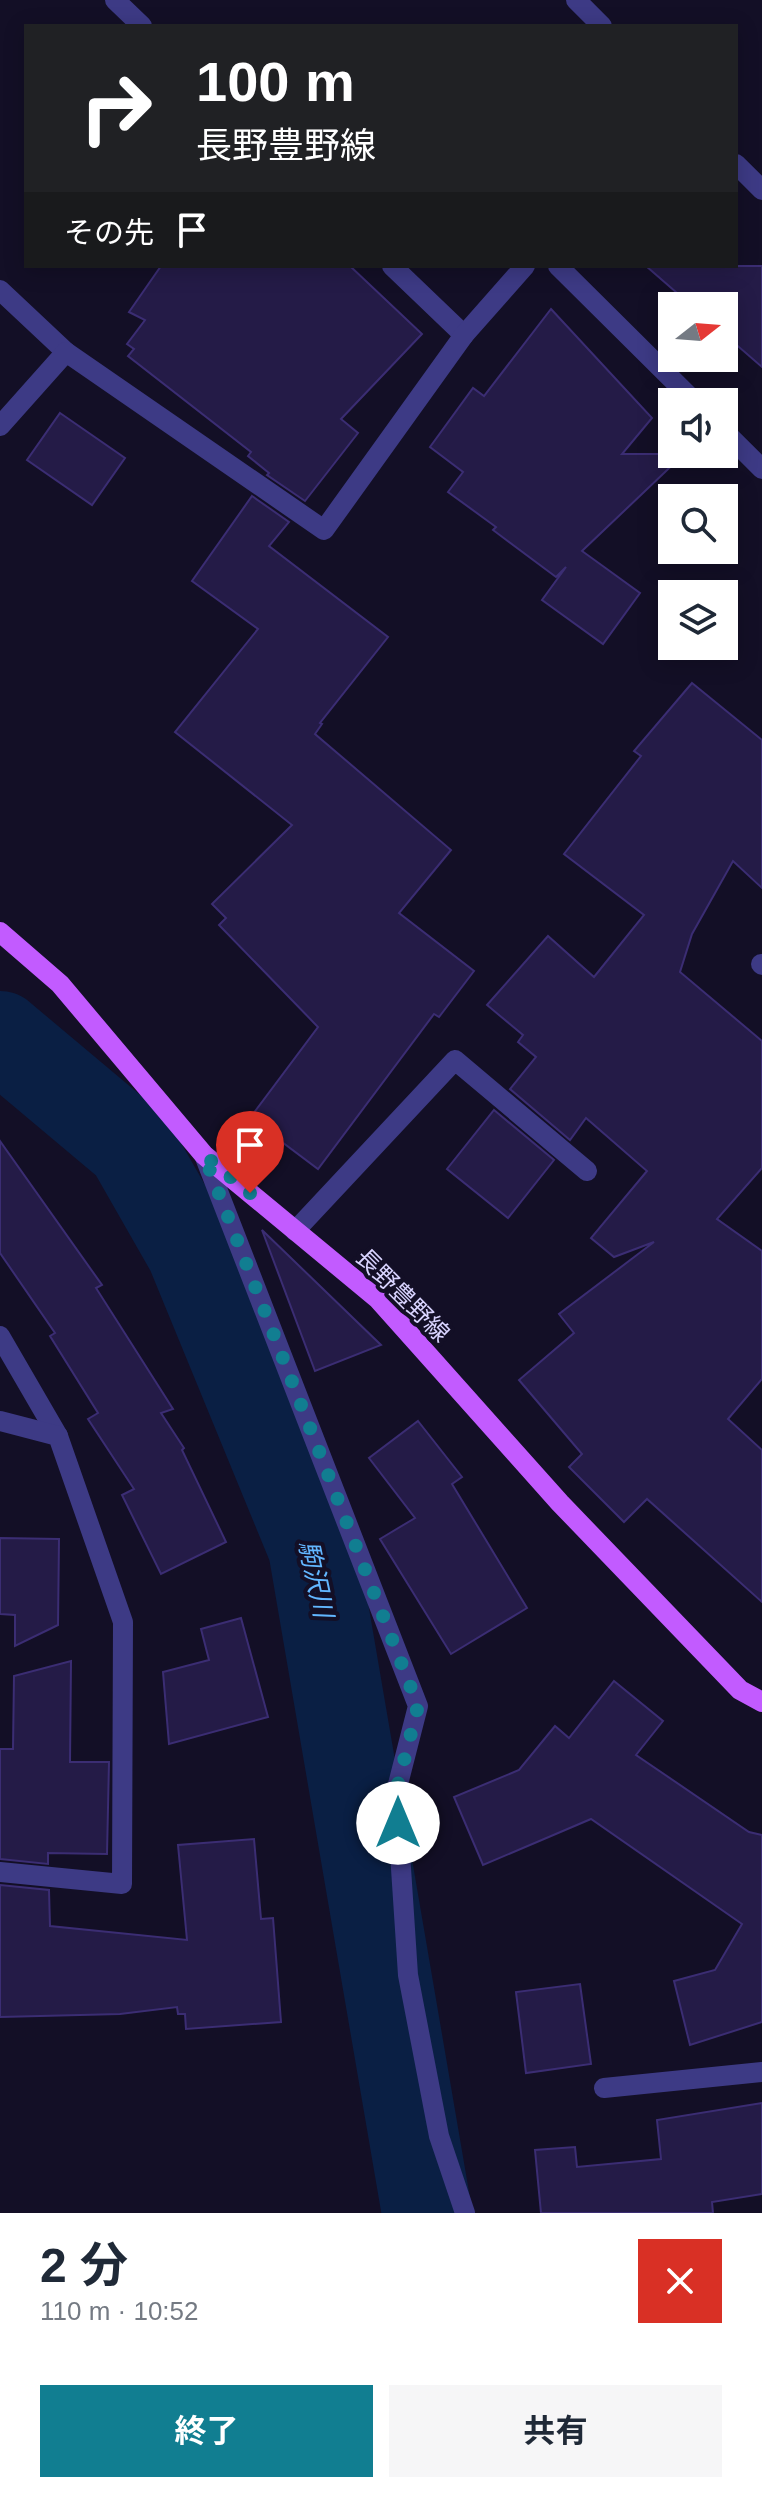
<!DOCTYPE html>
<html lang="ja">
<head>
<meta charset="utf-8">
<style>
  body { margin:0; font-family:Helvetica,"Noto Sans JP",sans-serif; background:#f6f6f7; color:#1f2937; height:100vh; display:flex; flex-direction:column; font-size:30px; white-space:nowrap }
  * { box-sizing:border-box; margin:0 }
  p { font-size:26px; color:#747a83 }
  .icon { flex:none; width:44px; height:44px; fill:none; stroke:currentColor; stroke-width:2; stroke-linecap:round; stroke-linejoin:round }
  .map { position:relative; height:2213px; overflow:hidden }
  .details { display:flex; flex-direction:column; background:#fff; flex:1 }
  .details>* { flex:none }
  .guide { position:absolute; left:24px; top:24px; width:714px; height:244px; border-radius:0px; box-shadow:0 4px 20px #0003; background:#202124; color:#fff; overflow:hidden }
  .needle { width:52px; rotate:73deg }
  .controls { position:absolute; left:658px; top:292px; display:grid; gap:16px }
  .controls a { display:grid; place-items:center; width:80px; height:80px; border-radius:0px; background:#fff; box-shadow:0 4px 20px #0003; font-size:40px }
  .pin { position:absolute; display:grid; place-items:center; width:68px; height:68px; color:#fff; margin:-82px -34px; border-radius:50% 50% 50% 0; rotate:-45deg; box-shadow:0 0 8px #0007 }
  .pin .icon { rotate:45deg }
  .me { position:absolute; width:88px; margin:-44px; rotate:0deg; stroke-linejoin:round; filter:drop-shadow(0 0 6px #0008) }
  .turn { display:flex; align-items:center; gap:28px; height:168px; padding:0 40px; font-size:36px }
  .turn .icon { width:104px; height:104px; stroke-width:2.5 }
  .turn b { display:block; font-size:56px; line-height:68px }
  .then { display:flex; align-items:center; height:76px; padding:0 40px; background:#0003; gap:16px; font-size:30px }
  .round { display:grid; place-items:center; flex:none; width:84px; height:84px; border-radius:0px; background:#f6f6f7 }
  .summary { display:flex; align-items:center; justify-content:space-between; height:136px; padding:0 40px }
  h1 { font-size:48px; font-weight:700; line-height:60px }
  .action { display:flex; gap:16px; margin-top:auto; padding:16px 40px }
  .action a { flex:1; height:92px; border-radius:0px; background:#117e91; color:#fff; font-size:32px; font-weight:700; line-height:92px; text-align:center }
  .action a+a { background:#f6f6f7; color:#1f2937 }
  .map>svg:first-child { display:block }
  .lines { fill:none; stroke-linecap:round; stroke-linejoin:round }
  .river { stroke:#0a1f44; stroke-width:90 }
  .building { fill:#241b47; stroke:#3b2d73; stroke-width:2 }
  .minor { stroke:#3d3a85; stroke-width:20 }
  .major { stroke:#c25bff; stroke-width:20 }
  .route { stroke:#117e91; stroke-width:14; stroke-dasharray:0 25.2 }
  .labels { text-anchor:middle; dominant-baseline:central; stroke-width:8; stroke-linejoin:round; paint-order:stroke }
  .street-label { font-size:24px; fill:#d9d4ff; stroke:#130f26 }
  .water-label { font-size:26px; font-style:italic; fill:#62b6ff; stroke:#130f26 }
</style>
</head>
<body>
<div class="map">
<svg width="762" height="2213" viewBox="0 0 762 2213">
  <rect width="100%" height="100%" fill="#130f26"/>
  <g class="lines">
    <!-- river -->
    <path class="river" d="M 0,1036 L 131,1146 L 191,1251 L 313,1548 L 427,2213"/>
  </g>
  <!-- building -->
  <g class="building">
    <path d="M 161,266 L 350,266 L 422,334 L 341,419 L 358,433 L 305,501 L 267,475 L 269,473 L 248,456 L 251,452 L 128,356 L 134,349 L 127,344 L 145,320 L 129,312 Z"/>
    <path d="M 646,266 L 762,266 L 762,367 L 724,334 L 724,306 L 692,306 Z"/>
    <path d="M 551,309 L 652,418 L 622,454 L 684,454 L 582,551 L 640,593 L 603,644 L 542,600 L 566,567 L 556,577 L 493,530 L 496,527 L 448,492 L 463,472 L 430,447 L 473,388 L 484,396 Z"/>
    <path d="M 60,413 L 125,458 L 92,505 L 27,460 Z"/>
    <path d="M 252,496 L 289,522 L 269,546 L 388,637 L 320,723 L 322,724 L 315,734 L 451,850 L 399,913 L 474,971 L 439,1017 L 434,1014 L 318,1169 L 250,1118 L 318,1027 L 219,925 L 226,918 L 212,904 L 292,825 L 175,732 L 258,629 L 192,581 Z"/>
    <path d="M 692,683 L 762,740 L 762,888 L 733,861 L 692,934 L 680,972 L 762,1041 L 762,1168 L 717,1219 L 762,1251 L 762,1379 L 728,1419 L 762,1450 L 762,1602 L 647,1499 L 624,1522 L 569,1467 L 582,1454 L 519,1380 L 574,1333 L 559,1314 L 654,1242 L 614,1257 L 591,1238 L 647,1171 L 586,1118 L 570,1140 L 510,1089 L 536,1057 L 518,1042 L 523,1035 L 487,1005 L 548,936 L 594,977 L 644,915 L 564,854 L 641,756 L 634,751 Z"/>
    <path d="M 494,1110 L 554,1160 L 508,1218 L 447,1169 Z"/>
    <path d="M 0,1141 L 102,1285 L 96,1288 L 173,1409 L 161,1413 L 184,1448 L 182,1450 L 226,1542 L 161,1574 L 122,1495 L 134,1489 L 88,1419 L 98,1413 L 50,1336 L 55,1333 L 0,1253 Z"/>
    <path d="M 262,1230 L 381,1345 L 315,1371 Z"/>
    <path d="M 418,1421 L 462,1477 L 452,1484 L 527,1608 L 451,1654 L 380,1539 L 415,1518 L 369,1458 Z"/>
    <path d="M 0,1538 L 59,1539 L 58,1625 L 15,1646 L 15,1615 L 0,1614 Z"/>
    <path d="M 241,1618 L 268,1717 L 169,1744 L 163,1672 L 209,1660 L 201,1629 Z"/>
    <path d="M 71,1661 L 70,1762 L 109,1762 L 107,1854 L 48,1853 L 48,1864 L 0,1859 L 0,1749 L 13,1749 L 14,1676 Z"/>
    <path d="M 614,1681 L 663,1721 L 636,1755 L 749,1832 L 762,1835 L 762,2022 L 690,2045 L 674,1981 L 715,1970 L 742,1924 L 591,1819 L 483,1865 L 454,1797 L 519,1770 L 555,1726 L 569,1738 Z"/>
    <path d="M 254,1839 L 261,1919 L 273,1918 L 281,2022 L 186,2029 L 185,2014 L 178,2014 L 177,2007 L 120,2014 L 0,2017 L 0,1885 L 49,1890 L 50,1926 L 187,1940 L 178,1845 Z"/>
    <path d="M 580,1984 L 591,2064 L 526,2073 L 516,1992 Z"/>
    <path d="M 762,2103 L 762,2194 L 712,2202 L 713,2213 L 541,2213 L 535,2150 L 575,2147 L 577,2167 L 661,2159 L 657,2120 Z"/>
  </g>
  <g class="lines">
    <!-- minor -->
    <g class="minor">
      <path d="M 115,0 L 142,26"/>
      <path d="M 576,0 L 602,26"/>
      <path d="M 736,164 L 762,190"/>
      <path d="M 392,266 L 464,335"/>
      <path d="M 558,266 L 695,402"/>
      <path d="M 0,290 L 66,352"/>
      <path d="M 0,426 L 66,352 L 324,530 L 464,335 L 525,266"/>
      <path d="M 724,431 L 762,469"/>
      <path d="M 761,964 L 762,965"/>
      <path d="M 204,1155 L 418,1706 L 396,1792 L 408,1975 L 439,2136 L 465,2213"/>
      <path d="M 295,1231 L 455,1060 L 587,1171"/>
      <path d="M 0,1336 L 58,1436"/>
      <path d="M 0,1421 L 58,1436 L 123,1622 L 122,1884 L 0,1872"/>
      <path d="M 604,2088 L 762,2072"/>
    </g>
    <!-- major -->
    <path class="major" d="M 0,932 L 60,984 L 204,1155 L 378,1299 L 560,1503 L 740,1690 L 762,1702"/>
  </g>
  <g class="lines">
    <!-- route -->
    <path class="route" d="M 250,1193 L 204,1155 L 418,1706 L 396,1792 L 398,1823"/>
  </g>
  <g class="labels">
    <!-- street labels -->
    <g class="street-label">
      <text transform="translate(403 1295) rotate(45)">長野豊野線</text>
    </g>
    <!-- water labels -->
    <g class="water-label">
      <text transform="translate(316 1579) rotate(78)">駒沢川</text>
    </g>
  </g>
</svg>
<div class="controls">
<a><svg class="needle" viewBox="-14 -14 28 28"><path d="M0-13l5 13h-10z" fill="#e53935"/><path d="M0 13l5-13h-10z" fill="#747a83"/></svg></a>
<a><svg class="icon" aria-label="sound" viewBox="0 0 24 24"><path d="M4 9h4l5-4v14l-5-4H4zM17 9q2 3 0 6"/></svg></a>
<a><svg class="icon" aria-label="search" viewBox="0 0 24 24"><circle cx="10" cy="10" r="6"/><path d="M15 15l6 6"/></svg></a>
<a><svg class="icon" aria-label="layers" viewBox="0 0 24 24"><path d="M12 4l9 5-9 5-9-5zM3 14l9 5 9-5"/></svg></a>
</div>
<div class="pin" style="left:250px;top:1193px;background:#d93025"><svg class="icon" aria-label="arrive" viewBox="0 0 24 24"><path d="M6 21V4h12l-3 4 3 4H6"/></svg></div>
<svg class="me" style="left:398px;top:1823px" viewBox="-20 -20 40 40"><circle r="19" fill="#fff"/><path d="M0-13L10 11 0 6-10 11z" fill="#117e91"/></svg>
<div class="guide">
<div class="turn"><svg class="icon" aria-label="right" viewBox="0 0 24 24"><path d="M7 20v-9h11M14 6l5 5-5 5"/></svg><div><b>100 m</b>長野豊野線</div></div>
<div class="then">その先<svg class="icon" aria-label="arrive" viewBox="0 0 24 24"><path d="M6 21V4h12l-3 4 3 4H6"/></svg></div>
</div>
</div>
<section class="details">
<div class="summary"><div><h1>2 分</h1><p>110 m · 10:52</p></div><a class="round" style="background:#d93025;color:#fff"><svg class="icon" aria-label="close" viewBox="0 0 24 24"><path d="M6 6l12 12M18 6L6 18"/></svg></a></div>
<div class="action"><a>終了</a><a>共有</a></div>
</section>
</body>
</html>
